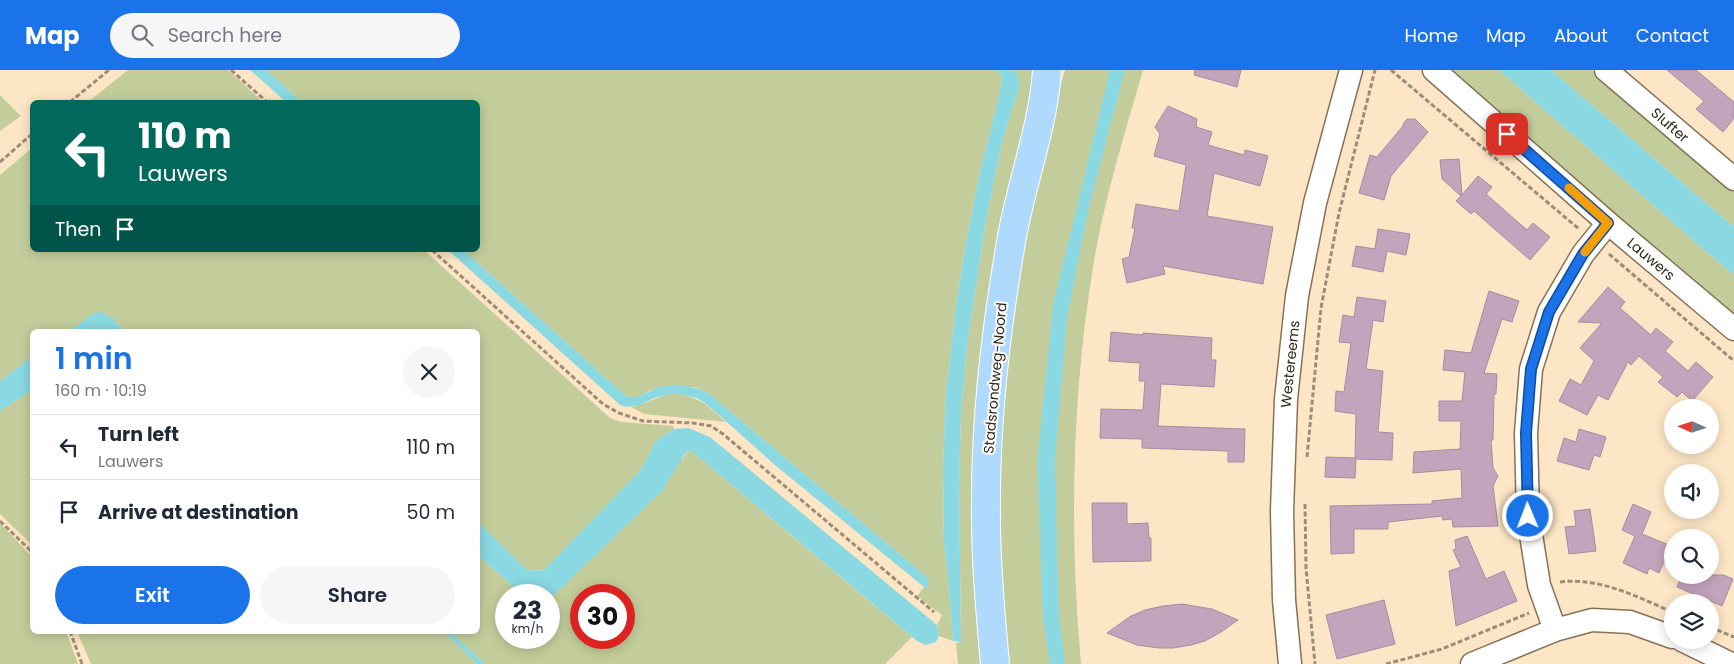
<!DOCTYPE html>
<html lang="en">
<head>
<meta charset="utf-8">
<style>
  body { margin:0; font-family:Poppins,sans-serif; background:#f6f6f7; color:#1f2937; height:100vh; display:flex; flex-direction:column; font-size:19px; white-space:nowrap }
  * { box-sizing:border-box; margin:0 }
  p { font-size:16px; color:#747a83 }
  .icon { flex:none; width:28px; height:28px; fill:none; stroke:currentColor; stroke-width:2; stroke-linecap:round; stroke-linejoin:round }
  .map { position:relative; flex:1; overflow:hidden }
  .sheet { position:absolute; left:30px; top:259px; width:450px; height:305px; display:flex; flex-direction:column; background:#fff; border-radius:8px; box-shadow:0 2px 12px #0003 }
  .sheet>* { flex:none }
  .banner { position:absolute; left:30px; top:30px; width:450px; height:152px; border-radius:8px; box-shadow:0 2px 12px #0003; background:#00695c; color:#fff; overflow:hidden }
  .needle { width:32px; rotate:273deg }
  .fabs { position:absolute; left:1664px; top:329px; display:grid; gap:10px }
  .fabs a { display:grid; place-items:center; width:55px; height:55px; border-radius:50%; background:#fff; box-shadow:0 2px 12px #0003; font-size:25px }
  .speed { position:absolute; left:495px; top:514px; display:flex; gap:10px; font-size:25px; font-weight:700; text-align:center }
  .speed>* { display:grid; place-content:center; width:65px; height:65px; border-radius:50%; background:#fff; box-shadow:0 2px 12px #0003; line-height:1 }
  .speed small { font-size:12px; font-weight:400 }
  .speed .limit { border:8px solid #d22; background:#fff; color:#111 }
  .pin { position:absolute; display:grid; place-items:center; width:42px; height:42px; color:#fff; margin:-21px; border-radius:10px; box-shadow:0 2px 8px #0006 }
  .me { position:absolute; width:55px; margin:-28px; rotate:359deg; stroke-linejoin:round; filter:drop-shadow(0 0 4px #0008) }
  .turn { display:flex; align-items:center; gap:18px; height:105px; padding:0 25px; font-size:22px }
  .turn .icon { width:65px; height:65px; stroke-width:2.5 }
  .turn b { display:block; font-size:35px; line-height:42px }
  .then { display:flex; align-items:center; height:48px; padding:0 25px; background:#0003; gap:10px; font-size:19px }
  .round { display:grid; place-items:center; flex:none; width:52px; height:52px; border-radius:26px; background:#f6f6f7 }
  .headline { display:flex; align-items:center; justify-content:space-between; height:85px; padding:0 25px }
  h1 { font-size:30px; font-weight:600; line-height:38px; color:#1a73e8 }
  .cta { display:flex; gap:10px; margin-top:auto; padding:10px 25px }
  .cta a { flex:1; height:58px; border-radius:30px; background:#1a73e8; color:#fff; font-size:20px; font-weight:600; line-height:58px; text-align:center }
  .cta a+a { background:#f6f6f7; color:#1f2937 }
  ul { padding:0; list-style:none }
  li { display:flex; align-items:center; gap:15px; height:65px; padding:0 25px; border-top:1px solid #e0e1e3 }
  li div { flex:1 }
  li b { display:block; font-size:19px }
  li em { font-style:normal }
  header { display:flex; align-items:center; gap:30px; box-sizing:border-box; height:70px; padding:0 25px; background:#1a73e8; color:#fff }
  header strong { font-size:24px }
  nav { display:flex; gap:28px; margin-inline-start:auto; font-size:18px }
  .search { width:350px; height:45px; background:#f6f6f7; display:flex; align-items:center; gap:12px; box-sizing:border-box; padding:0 18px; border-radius:28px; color:#747a83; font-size:19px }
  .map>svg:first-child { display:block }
  .green { fill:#c3cd9b; fill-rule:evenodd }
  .water { fill:#8ad8e1 }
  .building { fill:#c4a4bc; stroke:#a98aa2 }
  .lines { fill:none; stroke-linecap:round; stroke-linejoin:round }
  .minor-casing { stroke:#877255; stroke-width:25 }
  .primary-casing { stroke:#fff; stroke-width:30 }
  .path { stroke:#9e8d76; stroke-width:3; stroke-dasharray:5 2.5; stroke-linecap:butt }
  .minor { stroke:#fff; stroke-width:22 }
  .primary { stroke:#b0dafd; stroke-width:28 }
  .route-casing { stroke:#114b97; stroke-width:12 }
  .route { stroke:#1a73e8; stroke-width:9 }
  .slow { stroke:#f59e0b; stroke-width:9 }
  .labels { text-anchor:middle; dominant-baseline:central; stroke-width:4; stroke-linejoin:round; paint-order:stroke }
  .street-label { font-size:14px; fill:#2f271a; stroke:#fff }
</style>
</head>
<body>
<header>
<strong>Map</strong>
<div class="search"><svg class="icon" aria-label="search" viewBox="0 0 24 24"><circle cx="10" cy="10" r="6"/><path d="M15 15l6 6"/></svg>Search here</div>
<nav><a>Home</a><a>Map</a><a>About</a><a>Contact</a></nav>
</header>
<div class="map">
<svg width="1734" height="594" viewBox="0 0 1734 594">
  <rect width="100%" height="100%" fill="#fde6c5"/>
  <!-- green -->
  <g class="green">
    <path d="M 128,0 L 228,0 L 263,32 L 88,32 Z"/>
    <path d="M 266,0 L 998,0 L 1002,8 L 1000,21 L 979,106 L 965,178 L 956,235 L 946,323 L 943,395 L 944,477 L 948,509 L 953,571 L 939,566 L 937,555 L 942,545 L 917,526 L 924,517 L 926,518 L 928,508 L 708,323 L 695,317 L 651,320 L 636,328 L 626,326 L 463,180 L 478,180 L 478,32 L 302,32 Z"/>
    <path d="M 1015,0 L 1039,0 L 1020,82 L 985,594 L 958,594 L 956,573 L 961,572 L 959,413 L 961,344 L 967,276 L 986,150 L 1002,72 L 1019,18 Z"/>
    <path d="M 1065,0 L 1143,0 C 1125,63 1105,126 1094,191 C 1072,323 1069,460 1081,594 L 1006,594 L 999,519 L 997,392 L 1015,210 L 1047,63 Z"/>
    <path d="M 1445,0 L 1499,0 L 1702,178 L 1734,205 L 1734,249 Z"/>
    <path d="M 1551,0 L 1592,0 L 1734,122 L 1734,157 Z"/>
    <path d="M 0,25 L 21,46 L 0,61 Z"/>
    <path d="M 32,78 L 32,180 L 424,180 L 610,348 L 621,352 L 673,356 L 674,359 L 656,371 L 640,401 L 551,495 C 542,502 537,501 526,499 L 478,452 L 478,261 L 274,261 L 257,259 L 242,261 L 124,261 L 117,253 L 96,242 L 69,261 L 32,261 L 32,287 L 0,311 L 0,105 Z"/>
    <path d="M 32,320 L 32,475 L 0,444 L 0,341 Z"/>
    <path d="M 674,323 C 701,328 706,334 726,352 L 644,344 L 631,337 C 646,334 659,326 674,323 Z"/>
    <path d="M 690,380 L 912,567 L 885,594 L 485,594 L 449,561 L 478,561 L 478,485 L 522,525 L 506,525 L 506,568 L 549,568 L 549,527 L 555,524 ZM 581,525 L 624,525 L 624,568 L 581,568 Z"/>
    <path d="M 0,453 L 32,487 L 32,561 L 66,561 L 78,594 L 0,594 Z"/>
    <path d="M 77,561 L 443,561 L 477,594 L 91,594 Z"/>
  </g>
  <!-- water -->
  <g class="water">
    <path d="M 250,0 L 266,0 L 302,32 L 286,32 Z"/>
    <path d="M 998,0 L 1015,0 L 1019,8 L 1019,18 L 1002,72 L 986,150 L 967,276 L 961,344 L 959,413 L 961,572 L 953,571 L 948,509 L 944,477 L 943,395 L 946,323 L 956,235 L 965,178 L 979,106 L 1000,21 L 1002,8 Z"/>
    <path d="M 1110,0 L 1125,0 L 1088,140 L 1067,248 L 1055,391 L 1059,547 L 1065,594 L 1050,594 L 1043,550 L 1037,393 L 1053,235 Z"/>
    <path d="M 1499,0 L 1551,0 L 1734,157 L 1734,205 L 1702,178 Z"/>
    <path d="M 448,180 L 463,180 L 626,326 C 639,331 651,318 664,316 C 680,314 694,316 708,323 L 928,508 L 928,516 L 926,518 L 924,517 L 775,395 L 710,337 L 697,328 L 674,323 L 654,328 L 640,335 L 626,337 L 620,335 Z"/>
    <path d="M 96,242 C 108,242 116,252 124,261 L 69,261 Z"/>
    <path d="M 32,287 L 32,320 L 0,341 L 0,311 Z"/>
    <path d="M 688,358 L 710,367 L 937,555 L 939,566 L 936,572 L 926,575 L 917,571 L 690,380 L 684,385 L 662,421 L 555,524 L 549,527 L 549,525 L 522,525 L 478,485 L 478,452 L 526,499 L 537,501 L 545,499 L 640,401 L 656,371 L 674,359 Z"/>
    <path d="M 443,561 L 449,561 L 485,594 L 477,594 Z"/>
  </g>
  <!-- building -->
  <g class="building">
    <path d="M 1195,0 L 1241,0 L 1237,17 L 1194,5 Z"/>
    <path d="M 1667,0 L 1696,0 L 1734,32 L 1734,48 L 1723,62 L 1696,39 L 1704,31 Z"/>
    <path d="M 1168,36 L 1197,49 L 1196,57 L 1212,62 L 1208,75 L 1244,85 L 1245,80 L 1268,86 L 1260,116 L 1214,103 L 1207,146 L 1273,157 L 1263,214 L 1163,196 L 1165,204 L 1127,213 L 1122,189 L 1129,187 L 1135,158 L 1132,158 L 1136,134 L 1179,141 L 1186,95 L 1154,86 L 1160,64 L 1155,57 Z"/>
    <path d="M 1407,49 L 1415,49 L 1428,62 L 1391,106 L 1384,130 L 1359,123 L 1370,85 L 1377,87 L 1403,56 L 1403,54 Z"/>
    <path d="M 1459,89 L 1462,125 L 1478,106 L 1492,117 L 1486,124 L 1527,160 L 1533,153 L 1550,167 L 1530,190 L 1474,141 L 1471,144 L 1456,131 L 1461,126 L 1442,109 L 1440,90 Z"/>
    <path d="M 1378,159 L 1410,164 L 1406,185 L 1387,181 L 1383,202 L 1352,196 L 1356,176 L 1375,179 Z"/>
    <path d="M 1608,217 L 1625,232 L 1620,238 L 1651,265 L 1656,258 L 1673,272 L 1665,281 L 1688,301 L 1696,292 L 1713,307 L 1692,331 L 1682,322 L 1677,327 L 1658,312 L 1663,307 L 1639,286 L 1631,295 L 1628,292 L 1608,330 L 1598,325 L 1587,345 L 1559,331 L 1570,309 L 1581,315 L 1594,291 L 1580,278 L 1602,253 L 1578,252 Z"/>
    <path d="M 1489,221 L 1519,231 L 1512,252 L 1502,249 L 1484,303 L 1497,304 L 1496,324 L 1494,324 L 1493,370 L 1491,370 L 1493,398 L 1498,406 L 1493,416 L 1498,456 L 1453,457 L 1452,449 L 1443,450 L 1442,446 L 1388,452 L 1388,459 L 1354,459 L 1354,483 L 1331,484 L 1330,436 L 1432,434 L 1432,431 L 1462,428 L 1461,399 L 1413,403 L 1414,382 L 1460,379 L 1461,351 L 1439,351 L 1439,331 L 1462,331 L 1465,302 L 1443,300 L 1445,280 L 1471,283 Z"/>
    <path d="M 1357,227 L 1386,231 L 1383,252 L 1373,250 L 1366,299 L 1383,301 L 1378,362 L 1393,363 L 1392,390 L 1356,389 L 1355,408 L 1325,407 L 1326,387 L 1355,388 L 1356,344 L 1335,341 L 1336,321 L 1344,322 L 1351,273 L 1339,272 L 1343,245 L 1354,247 Z"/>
    <path d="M 1111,262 L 1143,265 L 1143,263 L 1212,268 L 1211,290 L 1216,290 L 1214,317 L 1161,314 L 1158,356 L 1245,359 L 1244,392 L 1228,392 L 1228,381 L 1142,378 L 1142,369 L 1100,368 L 1101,339 L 1143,340 L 1145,311 L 1139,311 L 1140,293 L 1109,291 Z"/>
    <path d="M 1579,359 L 1606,367 L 1600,387 L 1594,385 L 1589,400 L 1557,391 L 1564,368 L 1576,372 Z"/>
    <path d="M 1092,433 L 1127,433 L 1127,454 L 1148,453 L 1149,468 L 1151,468 L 1151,491 L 1093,492 Z"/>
    <path d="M 1633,434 L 1651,442 L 1642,464 L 1671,476 L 1659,503 L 1649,498 L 1647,504 L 1623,493 L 1635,466 L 1622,460 Z"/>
    <path d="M 1590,439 L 1596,481 L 1569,484 L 1565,457 L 1576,456 L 1574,441 Z"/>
    <path d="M 1467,466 L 1486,509 L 1504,501 L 1517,531 L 1456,556 L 1449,501 L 1461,497 L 1453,480 L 1456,479 L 1455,470 Z"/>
    <path d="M 1682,505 L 1724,505 L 1733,509 L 1722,536 L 1677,517 Z"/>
    <path d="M 1384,530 L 1395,574 L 1337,589 L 1326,545 Z"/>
    <path d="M 1182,534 L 1212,539 L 1238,550 L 1221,562 L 1205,571 L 1191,575 L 1173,578 L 1159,578 L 1137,575 L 1107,563 L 1131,546 L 1145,540 L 1163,536 Z"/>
  </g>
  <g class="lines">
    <defs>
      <g id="minor">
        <path d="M 1434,0 L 1608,153 L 1734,259"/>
        <path d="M 1606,0 L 1734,109"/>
        <path d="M 1555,560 L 1539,515 L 1528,446 L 1526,363 L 1531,299 L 1549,242 L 1583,184 L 1608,153"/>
        <path d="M 1682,570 L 1731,594"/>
        <path d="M 1290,594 L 1284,530 L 1282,441 L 1286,329 L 1297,226 L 1315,133 L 1351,0"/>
        <path d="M 1472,594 L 1555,560 L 1592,550 L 1630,552 L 1672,567"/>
      </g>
      <path id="primary" d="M 995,594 C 990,539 985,483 986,427 C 986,344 996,260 1010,178 C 1019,118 1043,61 1047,0"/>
    </defs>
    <!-- minor casing -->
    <use href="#minor" class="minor-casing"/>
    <!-- primary casing -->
    <use href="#primary" class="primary-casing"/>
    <!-- path -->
    <g class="path">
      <path d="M 231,0 L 267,32"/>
      <path d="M 1391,0 L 1579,159"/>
      <path d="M 70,32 L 109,0"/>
      <path d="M 0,92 L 32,64"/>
      <path d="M 432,180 L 603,334 L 619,343 L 643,351 L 693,353 L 711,356 L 723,364 L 934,542"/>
      <path d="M 1609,184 L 1734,291"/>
      <path d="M 1307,387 L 1321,238 L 1339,143 L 1375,0"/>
      <path d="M 1305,434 L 1306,498 L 1315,594"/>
      <path d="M 0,451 L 32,482"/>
      <path d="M 1560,512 C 1599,507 1638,527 1672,542"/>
      <path d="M 1710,557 L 1734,567"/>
      <path d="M 70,561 L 82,594"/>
      <path d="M 1386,594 L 1442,579 L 1529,543"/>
    </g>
    <!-- minor -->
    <use href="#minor" class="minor"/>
    <!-- primary -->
    <use href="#primary" class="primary"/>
  </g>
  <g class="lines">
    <defs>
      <path id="route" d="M 1507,64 L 1608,153 L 1583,184 L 1549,242 L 1531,299 L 1526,363 L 1528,446"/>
    </defs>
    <!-- route casing -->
    <use href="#route" class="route-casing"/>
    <!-- route -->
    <use href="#route" class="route"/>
    <!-- slow -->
    <path class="slow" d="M 1569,118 L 1608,153 L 1585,182"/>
  </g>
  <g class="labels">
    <!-- street labels -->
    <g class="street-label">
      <text transform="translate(1670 55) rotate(41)">Slufter</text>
      <text transform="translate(1651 189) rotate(40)">Lauwers</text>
      <text transform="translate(1290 294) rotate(-84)">Westereems</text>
      <text transform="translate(995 308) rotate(-85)">Stadsrondweg-Noord</text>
    </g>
  </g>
</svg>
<div class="fabs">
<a><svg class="needle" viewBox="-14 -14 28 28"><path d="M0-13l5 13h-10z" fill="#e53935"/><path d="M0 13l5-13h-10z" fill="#747a83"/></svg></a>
<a><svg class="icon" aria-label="sound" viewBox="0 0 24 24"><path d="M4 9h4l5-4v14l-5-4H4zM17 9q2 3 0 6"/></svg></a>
<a><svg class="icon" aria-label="search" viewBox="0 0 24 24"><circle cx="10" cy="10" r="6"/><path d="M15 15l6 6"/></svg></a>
<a><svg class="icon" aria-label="layers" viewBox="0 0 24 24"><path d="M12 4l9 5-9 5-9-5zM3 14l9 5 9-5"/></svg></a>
</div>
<div class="speed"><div>23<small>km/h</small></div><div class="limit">30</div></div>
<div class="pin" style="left:1507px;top:64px;background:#d93025"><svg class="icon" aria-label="arrive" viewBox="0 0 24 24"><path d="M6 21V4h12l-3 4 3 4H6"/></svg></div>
<svg class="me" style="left:1528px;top:446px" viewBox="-20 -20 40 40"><circle r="17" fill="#1a73e8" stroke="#fff" stroke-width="3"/><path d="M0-11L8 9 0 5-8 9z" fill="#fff"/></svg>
<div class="banner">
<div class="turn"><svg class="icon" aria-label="left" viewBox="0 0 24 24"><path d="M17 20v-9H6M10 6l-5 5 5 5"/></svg><div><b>110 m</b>Lauwers</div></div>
<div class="then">Then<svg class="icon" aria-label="arrive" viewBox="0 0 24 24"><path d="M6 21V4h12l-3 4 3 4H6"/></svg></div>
</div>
<section class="sheet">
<div class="headline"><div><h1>1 min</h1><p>160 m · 10:19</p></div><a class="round"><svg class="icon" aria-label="close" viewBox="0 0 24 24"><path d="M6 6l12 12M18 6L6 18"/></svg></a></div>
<ul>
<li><svg class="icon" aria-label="left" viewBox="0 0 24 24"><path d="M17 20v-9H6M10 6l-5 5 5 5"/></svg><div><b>Turn left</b><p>Lauwers</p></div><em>110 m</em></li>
<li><svg class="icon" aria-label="arrive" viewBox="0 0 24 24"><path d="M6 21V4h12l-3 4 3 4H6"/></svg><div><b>Arrive at destination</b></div><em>50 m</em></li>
</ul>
<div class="cta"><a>Exit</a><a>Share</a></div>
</section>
</div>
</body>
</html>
